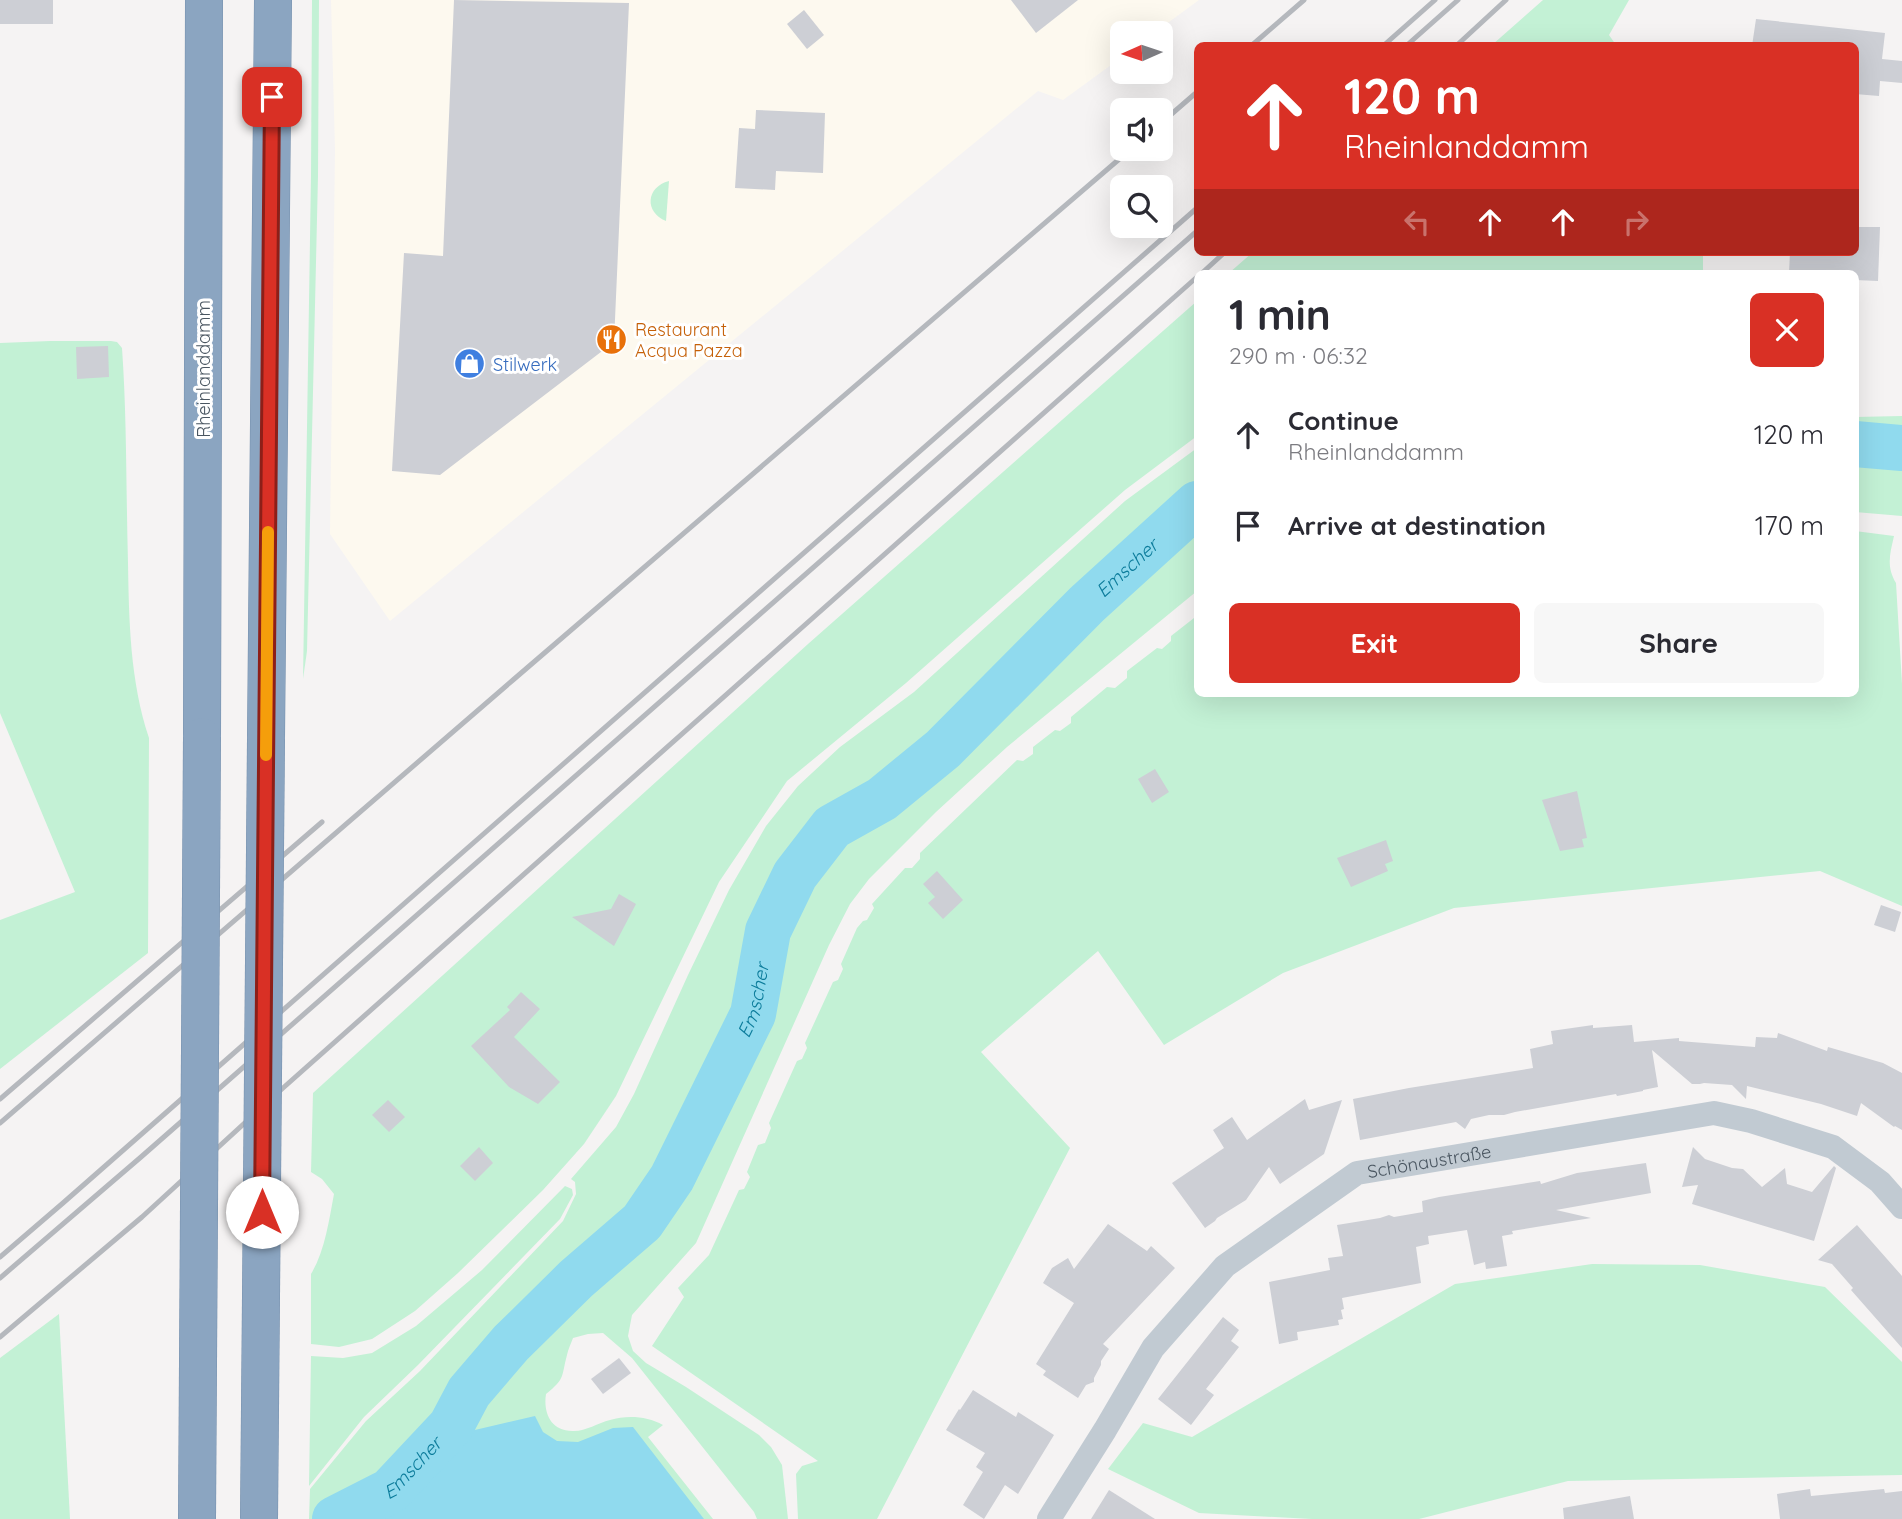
<!DOCTYPE html>
<html lang="en">
<head>
<meta charset="utf-8">
<style>
  body { margin:0; font-family:Quicksand,sans-serif; background:#f7f7f7; color:#2b2b33; height:100vh; display:flex; flex-direction:column; font-size:26px; white-space:nowrap }
  * { box-sizing:border-box; margin:0 }
  p { font-size:23px; color:#7c7c81 }
  .icon { flex:none; width:38px; height:38px; fill:none; stroke:currentColor; stroke-width:2; stroke-linecap:round; stroke-linejoin:round }
  .map { position:relative; flex:1; overflow:hidden }
  .side { position:absolute; left:1194px; top:270px; width:665px; height:427px; display:flex; flex-direction:column; background:#fff; border-radius:10px; box-shadow:0 7px 28px #0002 }
  .side>* { flex:none }
  .banner { position:absolute; left:1194px; top:42px; width:665px; height:214px; border-radius:10px; box-shadow:0 7px 28px #0002; background:#d93025; color:#fff; overflow:hidden }
  .needle { width:46px; rotate:267deg }
  .fabs { position:absolute; left:1110px; top:21px; display:grid; gap:14px }
  .fabs a { display:grid; place-items:center; width:63px; height:63px; border-radius:10px; background:#fff; box-shadow:0 7px 28px #0002; font-size:35px }
  .pin { position:absolute; display:grid; place-items:center; width:60px; height:60px; color:#fff; margin:-30px; border-radius:14px; box-shadow:0 4px 10px #0006 }
  .me { position:absolute; width:77px; margin:-38px; rotate:0deg; stroke-linejoin:round; filter:drop-shadow(0 0 5px #0008) }
  .turn { display:flex; align-items:center; gap:24px; height:147px; padding:0 35px; font-size:32px }
  .turn .icon { width:91px; height:91px; stroke-width:2.5 }
  .turn b { display:block; font-size:49px; line-height:60px }
  .lanes { display:flex; align-items:center; height:66px; padding:0 35px; background:#0003; justify-content:center; gap:35px; direction:ltr }
  .lanes .off { opacity:.35 }
  .round { display:grid; place-items:center; flex:none; width:74px; height:74px; border-radius:10px; background:#f7f7f7 }
  .overview { display:flex; align-items:center; justify-content:space-between; height:119px; padding:0 35px }
  h1 { font-size:42px; font-weight:700; line-height:52px }
  .primary-button { display:flex; gap:14px; margin-top:auto; padding:14px 35px }
  .primary-button a { flex:1; height:80px; border-radius:10px; background:#d93025; color:#fff; font-size:28px; font-weight:700; line-height:80px; text-align:center }
  .primary-button a+a { background:#f7f7f7; color:#2b2b33 }
  ul { padding:0; list-style:none }
  li { display:flex; align-items:center; gap:21px; height:91px; padding:0 35px }
  li div { flex:1 }
  li b { display:block; font-size:26px }
  li em { font-style:normal }
  .map>svg:first-child { display:block }
  .commercial { fill:#fdf9ef }
  .green { fill:#c3f1d5 }
  .water { fill:#90daee }
  .lines { fill:none; stroke-linecap:round; stroke-linejoin:round }
  .river { stroke:#90daee; stroke-width:46 }
  .building { fill:#cdcfd5 }
  .highway-casing { stroke:#7690ad; stroke-width:38 }
  .minor { stroke:#c1cad2; stroke-width:24 }
  .highway { stroke:#8ba5c1; stroke-width:37 }
  .rail { stroke:#b5b8bd; stroke-width:5 }
  .highway-bridge-casing { stroke:#7690ad; stroke-width:38; stroke-linecap:butt }
  .highway-bridge { stroke:#8ba5c1; stroke-width:37 }
  .route-casing { stroke:#8d1f18; stroke-width:18 }
  .route { stroke:#d93025; stroke-width:12 }
  .slow { stroke:#f59e0b; stroke-width:12 }
  .labels { text-anchor:middle; dominant-baseline:central; stroke-width:6; stroke-linejoin:round; paint-order:stroke }
  .food-label { font-size:18px; fill:#c56008; stroke:#fff; text-anchor:start }
  .shop-label { font-size:18px; fill:#366cbe; stroke:#fff; text-anchor:start }
  .street-label { font-size:18px; fill:#4a5661; stroke:#fff }
  .water-label { font-size:19px; font-style:italic; fill:#0c7c9b; stroke:#fff }
</style>
</head>
<body>
<div class="map">
<svg width="1902" height="1519" viewBox="0 0 1902 1519">
  <rect width="100%" height="100%" fill="#f5f3f3"/>
  <!-- commercial -->
  <path class="commercial" d="M 331,0 L 1199,0 L 1154,33 L 1122,33 L 1122,57 L 1063,100 L 1038,91 L 390,621 L 330,534 L 335,150 Z"/>
  <!-- green -->
  <g class="green">
    <path d="M 312,0 L 319,0 L 318,176 L 307,651 L 303,679 L 311,176 Z"/>
    <path d="M 1543,0 L 1629,0 L 1609,35 L 1616,45 L 1492,45 Z"/>
    <path d="M 669,181 L 666,221 C 644,212 646,187 669,181 Z"/>
    <path d="M 1253,252 L 1703,252 L 1703,273 L 1229,273 Z"/>
    <path d="M 1197,301 L 1197,436 L 1125,490 L 906,683 L 787,781 L 719,882 L 616,1096 L 584,1144 L 543,1190 L 458,1273 L 415,1311 L 372,1339 L 339,1347 L 311,1344 L 311,1274 C 325,1251 329,1220 334,1194 L 322,1179 L 311,1172 L 313,1093 L 808,644 Z"/>
    <path d="M 50,341 L 111,341 L 117,342 L 122,348 C 127,419 126,491 128,563 C 129,621 130,681 149,738 L 148,953 L 0,1069 L 0,920 L 75,892 L 0,713 L 0,343 Z"/>
    <path d="M 1902,416 L 1902,516 L 1855,512 L 1855,417 Z"/>
    <path d="M 1197,448 L 1197,591 L 1007,747 L 936,812 L 869,879 L 850,904 L 829,945 L 696,1243 L 632,1315 L 628,1336 L 633,1351 L 646,1363 L 686,1387 L 759,1435 L 771,1447 L 782,1465 L 788,1519 L 757,1519 L 754,1512 L 632,1358 L 603,1333 L 588,1334 L 573,1338 C 571,1344 568,1349 567,1355 C 561,1377 566,1378 546,1394 C 543,1413 551,1432 574,1431 C 586,1431 598,1423 610,1420 C 627,1415 647,1416 663,1425 L 648,1437 L 713,1519 L 309,1519 L 310,1489 L 366,1421 L 420,1371 L 563,1221 L 576,1194 L 575,1182 L 571,1179 L 616,1127 L 634,1094 L 688,975 L 729,890 L 766,826 L 798,786 L 840,747 L 914,692 L 1125,501 Z"/>
    <path d="M 1855,531 L 1894,536 C 1890,554 1886,566 1896,583 L 1902,684 L 1902,906 L 1820,871 L 1454,908 L 1283,973 L 1164,1045 L 1098,951 L 981,1052 L 1070,1148 L 877,1519 L 798,1519 L 796,1474 L 802,1466 L 818,1461 L 652,1346 L 684,1297 L 678,1288 L 709,1255 L 739,1190 L 744,1189 L 750,1177 L 747,1172 L 758,1145 L 765,1143 L 771,1128 L 769,1123 L 797,1061 L 802,1059 L 807,1048 L 805,1043 L 833,982 L 838,980 L 843,969 L 841,964 L 857,928 L 863,921 L 867,920 L 874,908 L 872,904 L 905,868 L 912,868 L 920,859 L 920,853 L 1017,760 L 1023,761 L 1033,754 L 1033,747 L 1055,730 L 1060,731 L 1071,723 L 1071,717 L 1107,687 L 1115,688 L 1127,678 L 1127,671 L 1157,648 L 1162,649 L 1171,641 L 1171,636 L 1194,618 L 1197,618 L 1197,693 L 1855,693 Z"/>
    <path d="M 565,1186 L 572,1189 L 573,1195 L 560,1219 L 418,1365 L 364,1417 L 309,1486 L 311,1356 L 343,1358 L 372,1353 L 416,1326 L 482,1270 Z"/>
    <path d="M 1592,1264 L 1700,1265 L 1825,1287 L 1902,1362 L 1902,1475 L 1568,1481 L 1419,1519 L 1312,1519 L 1199,1513 L 1108,1469 L 1143,1423 L 1192,1437 L 1455,1284 Z"/>
    <path d="M 59,1314 L 70,1519 L 0,1519 L 0,1358 Z"/>
  </g>
  <!-- water -->
  <path class="water" d="M 535,1416 L 543,1432 L 557,1441 L 578,1442 L 613,1428 L 633,1427 L 704,1519 L 370,1519 L 393,1508 L 451,1451 L 462,1433 Z"/>
  <g class="lines">
    <!-- river -->
    <g class="river">
      <path d="M 1855,444 L 1902,448"/>
      <path id="s1" d="M 335,1519 L 390,1491 L 451,1426 L 469,1392 L 511,1343 L 576,1279 L 642,1222 L 672,1178 L 753,1014 L 768,931 L 795,875 L 832,827 L 882,799 L 943,749 L 1087,604 L 1197,504"/>
    </g>
  </g>
  <!-- building -->
  <g class="building">
    <rect x="0" y="0" width="53" height="24"/>
    <path d="M 454,0 L 629,3 L 614,342 L 440,475 L 392,471 L 404,253 L 443,256 Z"/>
    <path d="M 1011,0 L 1078,0 L 1036,33 Z"/>
    <path d="M 804,10 L 824,35 L 807,49 L 787,24 Z"/>
    <path d="M 1756,19 L 1885,33 L 1882,59 L 1902,61 L 1902,83 L 1880,81 L 1879,96 L 1855,94 L 1855,46 L 1752,46 Z"/>
    <path d="M 756,110 L 825,113 L 823,173 L 776,171 L 775,190 L 735,188 L 739,128 L 755,129 Z"/>
    <path d="M 1855,227 L 1880,227 L 1878,281 L 1855,280 L 1855,273 L 1789,273 L 1790,252 L 1855,252 Z"/>
    <path d="M 108,346 L 109,377 L 77,379 L 76,347 Z"/>
    <path d="M 1155,769 L 1169,792 L 1152,803 L 1138,779 Z"/>
    <path d="M 1577,791 L 1587,838 L 1582,839 L 1584,847 L 1560,851 L 1542,800 Z"/>
    <path d="M 1386,840 L 1393,861 L 1385,864 L 1388,871 L 1351,887 L 1337,858 Z"/>
    <path d="M 937,871 L 963,900 L 943,919 L 928,903 L 935,897 L 923,884 Z"/>
    <path d="M 619,894 L 636,904 L 614,946 L 572,917 L 611,909 Z"/>
    <path d="M 1881,905 L 1901,912 L 1895,932 L 1874,925 Z"/>
    <path d="M 521,992 L 540,1009 L 514,1037 L 560,1082 L 538,1104 L 509,1087 L 471,1046 L 510,1010 L 507,1007 Z"/>
    <path d="M 1593,1025 L 1593,1028 L 1632,1025 L 1634,1042 L 1679,1038 L 1679,1041 L 1755,1047 L 1756,1037 L 1777,1038 L 1778,1033 L 1827,1051 L 1828,1047 L 1883,1063 L 1902,1073 L 1902,1130 L 1895,1126 L 1894,1127 L 1861,1103 L 1857,1116 L 1821,1104 L 1747,1086 L 1746,1099 L 1732,1085 L 1704,1083 L 1700,1084 L 1692,1084 L 1652,1050 L 1658,1087 L 1643,1090 L 1643,1091 L 1617,1096 L 1616,1094 L 1515,1112 L 1504,1115 L 1489,1115 L 1471,1119 L 1465,1129 L 1456,1122 L 1360,1140 L 1353,1099 L 1409,1088 L 1533,1068 L 1530,1049 L 1553,1044 L 1551,1031 Z"/>
    <path d="M 1305,1099 L 1309,1110 L 1342,1100 L 1324,1154 L 1280,1184 L 1269,1167 L 1246,1200 L 1217,1218 L 1215,1221 L 1205,1228 L 1172,1183 L 1224,1148 L 1213,1130 L 1232,1117 L 1247,1140 Z"/>
    <path d="M 388,1100 L 405,1117 L 389,1132 L 372,1115 Z"/>
    <path d="M 479,1147 L 493,1163 L 475,1181 L 460,1166 Z"/>
    <path d="M 1693,1147 L 1705,1159 L 1732,1168 L 1743,1169 L 1762,1187 L 1785,1168 L 1787,1184 L 1812,1192 L 1834,1166 L 1836,1168 L 1814,1241 L 1692,1204 L 1698,1185 L 1682,1187 Z"/>
    <path d="M 1646,1163 L 1651,1193 L 1556,1210 L 1591,1218 L 1512,1231 L 1513,1234 L 1502,1236 L 1507,1266 L 1486,1269 L 1485,1262 L 1474,1265 L 1467,1230 L 1428,1236 L 1429,1244 L 1416,1247 L 1421,1283 L 1342,1298 L 1344,1309 L 1341,1310 L 1343,1319 L 1338,1320 L 1339,1325 L 1297,1332 L 1298,1340 L 1279,1344 L 1269,1282 L 1330,1270 L 1328,1258 L 1343,1256 L 1337,1225 L 1380,1218 L 1389,1215 L 1394,1217 L 1423,1212 L 1422,1201 L 1439,1197 L 1540,1181 L 1541,1184 L 1577,1173 Z"/>
    <path d="M 1108,1224 L 1147,1251 L 1151,1246 L 1175,1268 L 1103,1344 L 1109,1349 L 1101,1361 L 1101,1365 L 1094,1378 L 1094,1382 L 1086,1385 L 1078,1398 L 1043,1375 L 1046,1371 L 1036,1364 L 1074,1303 L 1043,1283 L 1052,1268 L 1068,1258 L 1074,1269 Z"/>
    <path d="M 1857,1225 L 1902,1276 L 1902,1348 L 1851,1290 L 1853,1288 L 1832,1264 L 1818,1260 Z"/>
    <path d="M 1223,1317 L 1239,1330 L 1231,1341 L 1239,1347 L 1206,1389 L 1214,1395 L 1191,1425 L 1158,1399 Z"/>
    <path d="M 619,1358 L 631,1373 L 603,1394 L 591,1379 Z"/>
    <path d="M 973,1390 L 1016,1417 L 1018,1412 L 1054,1435 L 1018,1494 L 1005,1485 L 984,1519 L 963,1505 L 983,1472 L 976,1467 L 985,1453 L 946,1430 L 959,1409 L 960,1410 Z"/>
    <path d="M 1810,1489 L 1811,1496 L 1884,1489 L 1885,1493 L 1902,1491 L 1902,1519 L 1780,1519 L 1777,1494 Z"/>
    <path d="M 1109,1490 L 1155,1519 L 1091,1519 Z"/>
    <path d="M 1630,1496 L 1634,1519 L 1564,1519 L 1563,1508 Z"/>
  </g>
  <g class="lines">
    <defs>
      <g id="highway">
        <path d="M 202,737 L 204,0"/>
        <path d="M 266,739 L 273,0"/>
      </g>
    </defs>
    <!-- highway casing -->
    <use href="#highway" class="highway-casing"/>
    <!-- minor -->
    <path class="minor" id="s2" d="M 1049,1519 L 1105,1430 L 1153,1348 L 1225,1266 L 1357,1173 L 1714,1113 L 1751,1121 L 1833,1147 L 1880,1182 L 1902,1207"/>
    <!-- highway -->
    <use href="#highway" class="highway"/>
    <!-- rail -->
    <g class="rail">
      <path d="M 1251,46 L 1304,0"/>
      <path d="M 1383,46 L 1435,0"/>
      <path d="M 1406,46 L 1458,0"/>
      <path d="M 1456,46 L 1506,0"/>
      <path d="M 1160,124 L 1197,92"/>
      <path d="M 1202,273 L 1225,252"/>
      <path d="M 0,1099 L 322,822"/>
      <path d="M 0,1123 L 513,680 L 1131,149"/>
      <path d="M 0,1257 L 63,1203 L 1197,208"/>
      <path d="M 0,1278 L 141,1157 L 1197,231"/>
      <path d="M 0,1337 L 142,1217 L 283,1088 L 1197,277"/>
    </g>
    <defs>
      <g id="highway-bridge">
        <path d="M 197,1519 L 202,737"/>
        <path d="M 259,1519 L 266,739"/>
      </g>
    </defs>
    <!-- highway-bridge casing -->
    <use href="#highway-bridge" class="highway-bridge-casing"/>
    <!-- highway-bridge -->
    <use href="#highway-bridge" class="highway-bridge"/>
  </g>
  <g class="lines">
    <defs>
      <path id="route" d="M 262,1212 L 272,97"/>
    </defs>
    <!-- route casing -->
    <use href="#route" class="route-casing"/>
    <!-- route -->
    <use href="#route" class="route"/>
    <!-- slow -->
    <path class="slow" d="M 266,755 L 268,532"/>
  </g>
  <!-- icons -->
  <defs>
    <symbol id="restaurant-disc" viewBox="-11 -11 22 22"><circle r="9.5" fill="#e8710a" stroke="#fff"/><path d="M-5-6h1v4h1v-4h1v4h1v-4h1v5L-1.5 .5V6h-2V.5L-5-1ZM5-6V6H3V1.5H1.5Q1.5-4 5-6Z" fill="#fff"/></symbol>
    <symbol id="shop-disc" viewBox="-11 -11 22 22"><circle r="9.5" fill="#3f7fe0" stroke="#fff"/><path d="M-5-2.5h2.3a2.7 3.5 0 0 1 5.4 0H5L5.5 6h-11ZM-1.5-2.5h3a1.5 2.3 0 0 0-3 0Z" fill="#fff"/></symbol>
  </defs>
  <g fill-rule="evenodd">
    <use href="#restaurant-disc" x="594" y="322" width="35" height="35"/>
    <use href="#shop-disc" x="452" y="346" width="35" height="35"/>
  </g>
  <g class="labels">
    <!-- food labels -->
    <g class="food-label">
      <text x="635" y="329">Restaurant<tspan x="635" dy="21">Acqua Pazza</tspan></text>
    </g>
    <!-- shop labels -->
    <g class="shop-label">
      <text x="493" y="364">Stilwerk</text>
    </g>
    <!-- street labels -->
    <g class="street-label">
      <text transform="translate(203 369) rotate(-90)">Rheinlanddamm</text>
      <text stroke="none"><textPath href="#s2" startOffset="544">Schönaustraße</textPath></text>
    </g>
    <!-- water labels -->
    <g class="water-label">
      <text stroke="none"><textPath href="#s1" startOffset="1270">Emscher</textPath></text>
      <text stroke="none"><textPath href="#s1" startOffset="682">Emscher</textPath></text>
      <text stroke="none"><textPath href="#s1" startOffset="94">Emscher</textPath></text>
    </g>
  </g>
</svg>
<div class="fabs">
<a><svg class="needle" viewBox="-14 -14 28 28"><path d="M0-13l5 13h-10z" fill="#e53935"/><path d="M0 13l5-13h-10z" fill="#7c7c81"/></svg></a>
<a><svg class="icon" aria-label="sound" viewBox="0 0 24 24"><path d="M4 9h4l5-4v14l-5-4H4zM17 9q2 3 0 6"/></svg></a>
<a><svg class="icon" aria-label="search" viewBox="0 0 24 24"><circle cx="10" cy="10" r="6"/><path d="M15 15l6 6"/></svg></a>
</div>
<div class="pin" style="left:272px;top:97px;background:#d93025"><svg class="icon" aria-label="arrive" viewBox="0 0 24 24"><path d="M6 21V4h12l-3 4 3 4H6"/></svg></div>
<svg class="me" style="left:262px;top:1212px" viewBox="-20 -20 40 40"><circle r="19" fill="#fff"/><path d="M0-13L10 11 0 6-10 11z" fill="#d93025"/></svg>
<div class="banner">
<div class="turn"><svg class="icon" aria-label="ahead" viewBox="0 0 24 24"><path d="M12 20V5M6 11l6-6 6 6"/></svg><div><b>120 m</b>Rheinlanddamm</div></div>
<div class="lanes"><svg class="icon off" aria-label="left" viewBox="0 0 24 24"><path d="M17 20v-9H6M10 6l-5 5 5 5"/></svg><svg class="icon" aria-label="ahead" viewBox="0 0 24 24"><path d="M12 20V5M6 11l6-6 6 6"/></svg><svg class="icon" aria-label="ahead" viewBox="0 0 24 24"><path d="M12 20V5M6 11l6-6 6 6"/></svg><svg class="icon off" aria-label="right" viewBox="0 0 24 24"><path d="M7 20v-9h11M14 6l5 5-5 5"/></svg></div>
</div>
<section class="side">
<div class="overview"><div><h1>1 min</h1><p>290 m · 06:32</p></div><a class="round" style="background:#d93025;color:#fff"><svg class="icon" aria-label="close" viewBox="0 0 24 24"><path d="M6 6l12 12M18 6L6 18"/></svg></a></div>
<ul>
<li><svg class="icon" aria-label="ahead" viewBox="0 0 24 24"><path d="M12 20V5M6 11l6-6 6 6"/></svg><div><b>Continue</b><p>Rheinlanddamm</p></div><em>120 m</em></li>
<li><svg class="icon" aria-label="arrive" viewBox="0 0 24 24"><path d="M6 21V4h12l-3 4 3 4H6"/></svg><div><b>Arrive at destination</b></div><em>170 m</em></li>
</ul>
<div class="primary-button"><a>Exit</a><a>Share</a></div>
</section>
</div>
</body>
</html>
